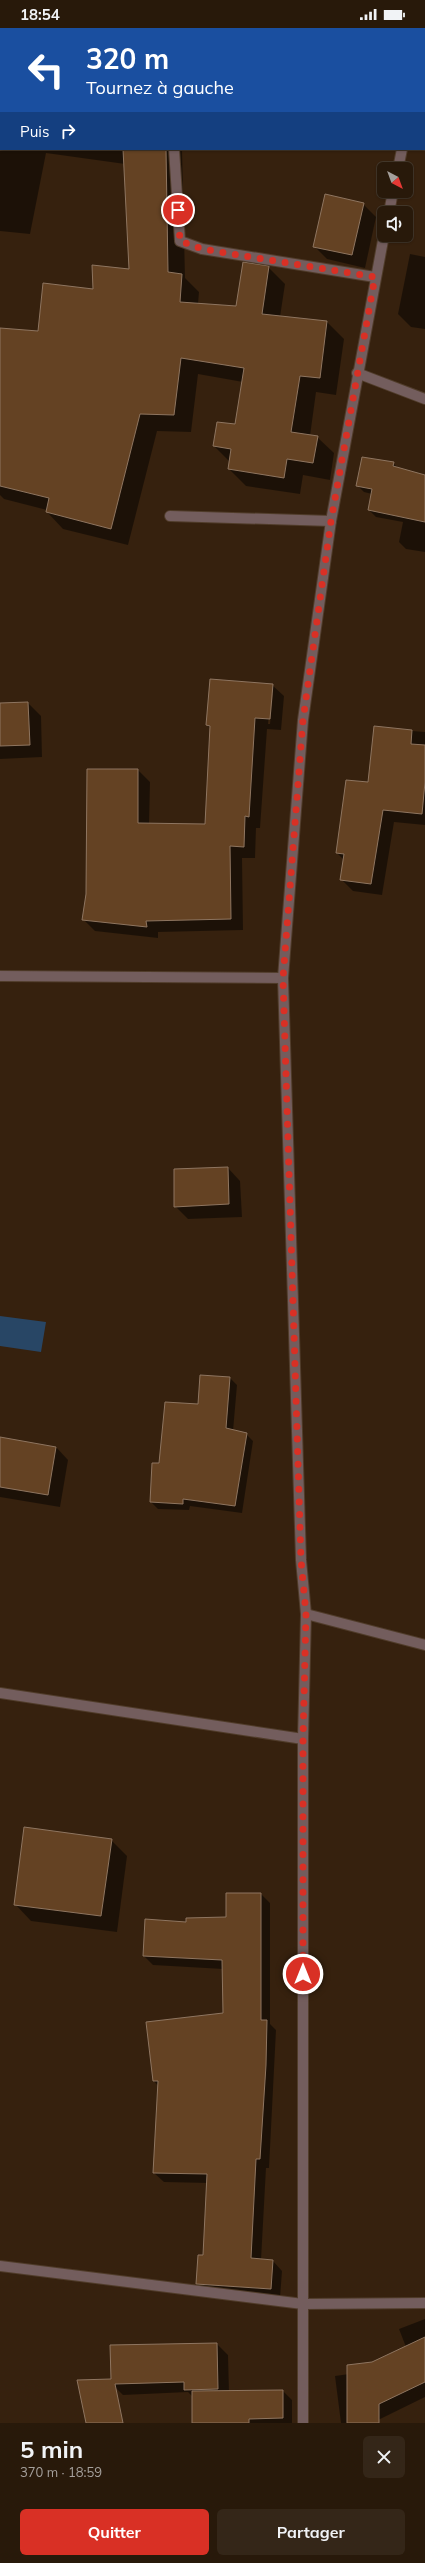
<!DOCTYPE html>
<html lang="fr">
<head>
<meta charset="utf-8">
<style>
  body { margin:0; font-family:Mulish,sans-serif; background:#342618; color:#f1f3f6; height:100vh; display:flex; flex-direction:column; font-size:15px; white-space:nowrap }
  * { box-sizing:border-box; margin:0 }
  p { font-size:13px; color:#a5a09c }
  .icon { flex:none; width:22px; height:22px; fill:none; stroke:currentColor; stroke-width:2; stroke-linecap:round; stroke-linejoin:round }
  .map { position:relative; height:2395px; overflow:hidden }
  .side { display:flex; flex-direction:column; background:#28190a; flex:1 }
  .side>* { flex:none }
  .guide { position:absolute; left:0px; top:0px; width:425px; height:122px; box-shadow:0 1px 3px #0004,0 0 0 1px #44382b; background:#1a4fa0; color:#fff; overflow:hidden }
  .needle { width:26px; rotate:139deg }
  .tools { position:absolute; left:377px; top:134px; display:grid; gap:8px }
  .tools a { display:grid; place-items:center; width:36px; height:36px; border-radius:6px; background:#28190a; box-shadow:0 1px 3px #0004,0 0 0 1px #44382b; font-size:20px }
  .pin { position:absolute; display:grid; place-items:center; width:34px; height:34px; color:#fff; margin:-17px; border:2px solid #fff; border-radius:50%; box-shadow:0 1px 4px #0007 }
  .me { position:absolute; width:44px; margin:-22px; rotate:0deg; stroke-linejoin:round; filter:drop-shadow(0 0 3px #0008) }
  .turn { display:flex; align-items:center; gap:14px; height:84px; padding:0 20px; font-size:18px }
  .turn .icon { width:52px; height:52px; stroke-width:2.5 }
  .turn b { display:block; font-size:28px; line-height:34px }
  .then { display:flex; align-items:center; height:38px; padding:0 20px; background:#0003; gap:8px; font-size:15px }
  .round { display:grid; place-items:center; flex:none; width:42px; height:42px; border-radius:6px; background:#342618 }
  .headline { display:flex; align-items:center; justify-content:space-between; height:68px; padding:0 20px }
  h1 { font-size:24px; font-weight:700; line-height:30px }
  .action { display:flex; gap:8px; margin-top:auto; padding:8px 20px }
  .action a { flex:1; height:46px; border-radius:6px; background:#d93025; color:#fff; font-size:16px; font-weight:700; line-height:46px; text-align:center }
  .action a+a { background:#342618; color:#f1f3f6 }
  .status { display:flex; justify-content:space-between; align-items:center; height:28px; padding:0 20px; background:#28190a; direction:ltr }
  .status svg { height:11px; fill:currentColor }
  .map>svg:first-child { display:block }
  .water { fill:#284665 }
  .shadow { fill:#0007; fill-rule:evenodd }
  .building { fill:#644223; stroke:#8e7560 }
  .lines { fill:none; stroke-linecap:round; stroke-linejoin:round }
  .service-casing { stroke:#503c2a; stroke-width:12 }
  .minor-casing { stroke:#503c2a; stroke-width:12 }
  .tertiary-casing { stroke:#503c2a; stroke-width:12 }
  .service { stroke:#735d5d; stroke-width:10 }
  .minor { stroke:#735d5d; stroke-width:10 }
  .tertiary { stroke:#735d5d; stroke-width:10 }
  .route { stroke:#d93025; stroke-width:7; stroke-dasharray:0 12.6 }
</style>
</head>
<body>
<div class="status"><b>18:54</b><svg viewBox="0 0 49 12"><path d="M0 12V9h3v3zM5 12V6h3v6zM10 12V3h3v9zM15 12V0h3v12zM26 1h20v11H26zM47 4h2v5h-2z"/></svg></div>
<div class="map">
<svg width="425" height="2395" viewBox="0 0 425 2395">
  <rect width="100%" height="100%" fill="#36210e"/>
  <!-- water -->
  <path class="water" d="M 0,1288 L 46,1294 L 41,1324 L 0,1318 Z"/>
  <!-- shadow -->
  <g class="shadow">
    <path d="M 125,0 L 180,0 L 178,1 Z"/>
    <path d="M 362,0 L 389,0 L 389,1 Z"/>
    <path d="M 0,60 L 1,121 L 182,121 L 185,250 L 199,264 L 198,276 L 237,279 L 268,239 L 285,256 L 280,289 L 327,294 L 344,311 L 336,367 L 316,364 L 310,408 L 317,409 L 334,425 L 330,452 L 303,447 L 300,466 L 246,458 L 229,441 L 230,434 L 214,418 L 236,397 L 243,354 L 198,346 L 191,404 L 157,403 L 128,517 L 63,501 L 47,484 L 47,482 L 4,471 L 0,467 L 0,301 L 38,304 L 94,262 L 130,242 L 125,136 L 46,125 L 30,206 L 0,203 Z"/>
    <path d="M 363,176 L 376,189 L 365,240 L 327,231 L 314,218 Z"/>
    <path d="M 410,226 L 425,229 L 425,301 L 411,299 L 398,286 Z"/>
    <path d="M 393,435 L 398,440 L 425,448 L 425,524 L 406,521 L 399,514 L 403,494 L 376,489 L 369,482 L 372,466 L 364,464 L 357,457 Z"/>
    <path d="M 272,657 L 284,668 L 281,702 L 267,701 L 260,800 L 256,800 L 255,830 L 242,830 L 243,902 L 158,904 L 158,910 L 95,903 L 83,891 L 87,866 L 88,742 L 138,742 L 150,754 L 149,797 L 206,797 L 211,701 L 207,697 ZM 271,666 L 273,666 L 270,696 L 268,696 Z"/>
    <path d="M 28,675 L 41,688 L 42,729 L 0,731 L 0,676 Z"/>
    <path d="M 399,702 L 425,704 L 425,797 L 394,794 L 382,867 L 353,863 L 341,851 L 344,832 L 337,825 L 369,755 Z"/>
    <path d="M 228,1140 L 240,1153 L 242,1189 L 188,1191 L 175,1178 Z"/>
    <path d="M 230,1350 L 237,1357 L 233,1403 L 246,1406 L 253,1413 L 242,1485 L 190,1478 L 189,1482 L 158,1481 L 151,1474 L 160,1436 Z"/>
    <path d="M 0,1411 L 56,1419 L 68,1432 L 60,1479 L 0,1469 Z"/>
    <path d="M 111,1812 L 127,1828 L 117,1904 L 31,1893 L 15,1876 Z"/>
    <path d="M 261,1866 L 270,1875 L 270,1996 L 276,2002 L 269,2140 L 266,2140 L 261,2232 L 273,2233 L 282,2243 L 280,2270 L 206,2265 L 197,2255 L 204,2228 L 208,2155 L 164,2154 L 154,2145 L 158,2058 L 154,2053 L 224,1986 L 223,1941 L 153,1937 L 144,1928 L 187,1895 L 227,1890 Z"/>
    <path d="M 425,2291 L 425,2369 L 372,2395 L 341,2395 L 335,2348 L 349,2346 L 406,2319 L 399,2301 Z"/>
    <path d="M 217,2316 L 228,2327 L 229,2364 L 283,2363 L 292,2372 L 292,2395 L 193,2395 L 193,2369 L 188,2364 L 123,2367 L 112,2356 Z"/>
  </g>
  <!-- building -->
  <g class="building">
    <path d="M 123,121 L 166,121 L 168,244 L 182,246 L 180,274 L 236,278 L 243,234 L 269,238 L 262,286 L 327,293 L 320,350 L 300,348 L 291,404 L 318,408 L 313,435 L 287,431 L 284,450 L 228,441 L 231,421 L 213,418 L 217,394 L 235,396 L 244,340 L 181,330 L 174,387 L 140,386 L 111,501 L 46,484 L 49,470 L 0,458 L 0,300 L 38,303 L 43,255 L 93,261 L 92,237 L 129,241 Z"/>
    <path d="M 325,166 L 364,175 L 352,227 L 313,219 Z"/>
    <path d="M 362,429 L 394,434 L 393,438 L 425,447 L 425,494 L 368,482 L 372,461 L 356,458 Z"/>
    <path d="M 210,651 L 273,656 L 270,691 L 255,690 L 249,789 L 245,788 L 244,819 L 230,818 L 231,891 L 146,893 L 147,899 L 82,892 L 86,866 L 87,741 L 138,741 L 138,795 L 205,796 L 210,698 L 206,697 Z"/>
    <path d="M 28,674 L 30,717 L 0,718 L 0,675 Z"/>
    <path d="M 374,698 L 412,702 L 411,716 L 425,717 L 425,754 L 422,786 L 383,782 L 371,856 L 340,852 L 344,826 L 336,825 L 346,752 L 368,754 Z"/>
    <path d="M 228,1139 L 229,1176 L 174,1179 L 174,1141 Z"/>
    <path d="M 200,1347 L 230,1349 L 226,1400 L 247,1405 L 235,1478 L 183,1471 L 183,1476 L 150,1474 L 152,1435 L 159,1435 L 165,1374 L 198,1376 Z"/>
    <path d="M 0,1409 L 56,1419 L 48,1467 L 0,1459 Z"/>
    <path d="M 24,1799 L 112,1811 L 101,1888 L 14,1877 Z"/>
    <path d="M 226,1865 L 261,1865 L 261,1992 L 267,1992 L 266,2037 L 260,2131 L 256,2131 L 251,2230 L 273,2232 L 271,2261 L 196,2256 L 198,2227 L 203,2227 L 207,2146 L 153,2145 L 158,2053 L 153,2053 L 146,1994 L 223,1985 L 222,1932 L 143,1928 L 145,1891 L 186,1894 L 186,1890 L 226,1889 Z"/>
    <path d="M 425,2309 L 425,2354 L 379,2376 L 379,2395 L 347,2395 L 347,2337 L 372,2334 Z"/>
    <path d="M 217,2315 L 218,2361 L 184,2362 L 184,2354 L 115,2356 L 123,2395 L 86,2395 L 77,2352 L 111,2351 L 110,2317 Z"/>
    <path d="M 283,2362 L 283,2390 L 249,2391 L 249,2395 L 192,2395 L 192,2363 Z"/>
  </g>
  <g class="lines">
    <defs>
      <g id="service">
        <path d="M 170,488 L 331,493"/>
        <path d="M 0,948 L 283,950"/>
        <path d="M 306,1586 L 425,1617"/>
        <path d="M 0,1665 L 303,1711"/>
      </g>
      <g id="minor">
        <path d="M 81,0 L 82,1"/>
        <path d="M 174,121 L 180,213 L 202,221 L 375,249"/>
        <path d="M 357,345 L 425,371"/>
        <path d="M 0,2238 L 303,2276 L 425,2275"/>
      </g>
      <g id="tertiary">
        <path d="M 424,17 L 425,12"/>
        <path d="M 398,141 L 402,121"/>
        <path d="M 389,185 L 393,163"/>
        <path d="M 303,2395 L 303,1711 L 306,1586 L 301,1532 L 283,950 L 303,692 L 331,493 L 384,207"/>
      </g>
    </defs>
    <!-- service casing -->
    <use href="#service" class="service-casing"/>
    <!-- minor casing -->
    <use href="#minor" class="minor-casing"/>
    <!-- tertiary casing -->
    <use href="#tertiary" class="tertiary-casing"/>
    <!-- service -->
    <use href="#service" class="service"/>
    <!-- minor -->
    <use href="#minor" class="minor"/>
    <!-- tertiary -->
    <use href="#tertiary" class="tertiary"/>
  </g>
  <g class="lines">
    <!-- route -->
    <path class="route" d="M 178,182 L 180,213 L 202,221 L 375,249 L 331,493 L 303,692 L 283,950 L 301,1532 L 306,1586 L 303,1711 L 303,1946"/>
  </g>
</svg>
<div class="tools">
<a><svg class="needle" viewBox="-14 -14 28 28"><path d="M0-13l5 13h-10z" fill="#e53935"/><path d="M0 13l5-13h-10z" fill="#a5a09c"/></svg></a>
<a><svg class="icon" aria-label="sound" viewBox="0 0 24 24"><path d="M4 9h4l5-4v14l-5-4H4zM17 9q2 3 0 6"/></svg></a>
</div>
<div class="pin" style="left:178px;top:182px;background:#d93025"><svg class="icon" aria-label="arrive" viewBox="0 0 24 24"><path d="M6 21V4h12l-3 4 3 4H6"/></svg></div>
<svg class="me" style="left:303px;top:1946px" viewBox="-20 -20 40 40"><circle r="17" fill="#d93025" stroke="#fff" stroke-width="3"/><path d="M0-11L8 9 0 5-8 9z" fill="#fff"/></svg>
<div class="guide">
<div class="turn"><svg class="icon" aria-label="left" viewBox="0 0 24 24"><path d="M17 20v-9H6M10 6l-5 5 5 5"/></svg><div><b>320 m</b>Tournez à gauche</div></div>
<div class="then">Puis<svg class="icon" aria-label="right" viewBox="0 0 24 24"><path d="M7 20v-9h11M14 6l5 5-5 5"/></svg></div>
</div>
</div>
<section class="side">
<div class="headline"><div><h1>5 min</h1><p>370 m · 18:59</p></div><a class="round"><svg class="icon" aria-label="close" viewBox="0 0 24 24"><path d="M6 6l12 12M18 6L6 18"/></svg></a></div>
<div class="action"><a>Quitter</a><a>Partager</a></div>
</section>
</body>
</html>
